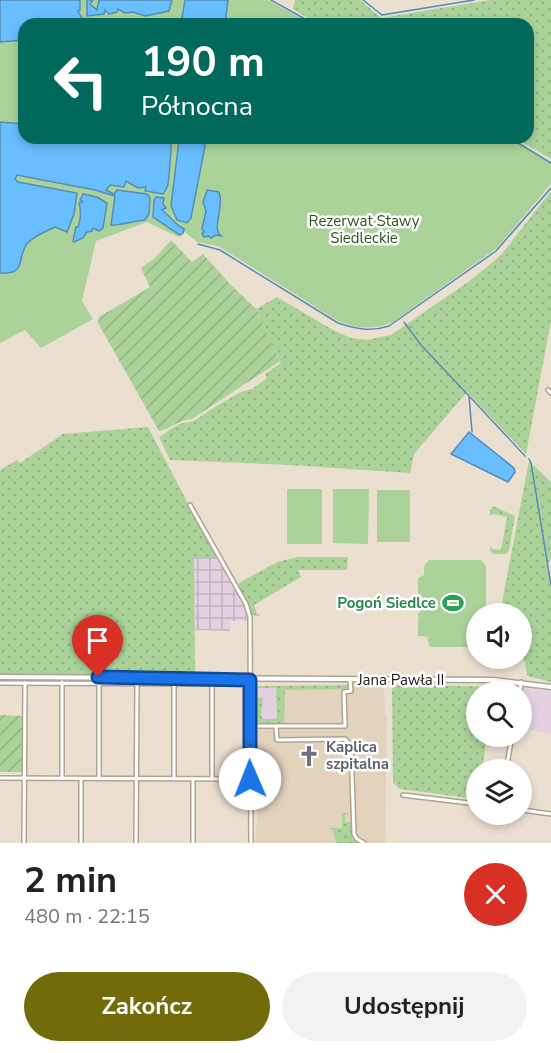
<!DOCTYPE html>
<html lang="pl">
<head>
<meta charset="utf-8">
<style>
  body { margin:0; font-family:"Nunito Sans",sans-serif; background:#f2f2f2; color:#222; height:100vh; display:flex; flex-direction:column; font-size:22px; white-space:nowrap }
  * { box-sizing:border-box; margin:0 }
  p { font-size:20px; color:#767676 }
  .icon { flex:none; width:33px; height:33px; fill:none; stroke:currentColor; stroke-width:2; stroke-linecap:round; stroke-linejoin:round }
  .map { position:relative; height:843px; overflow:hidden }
  .sheet { display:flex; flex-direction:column; background:#fff; flex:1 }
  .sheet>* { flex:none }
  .banner { position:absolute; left:18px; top:18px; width:516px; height:126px; border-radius:18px; box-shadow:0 3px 9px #0003; background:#00695c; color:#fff; overflow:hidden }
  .tools { position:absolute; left:466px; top:603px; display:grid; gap:12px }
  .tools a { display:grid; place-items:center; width:66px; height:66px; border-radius:50%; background:#fff; box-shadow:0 3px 9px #0003; font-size:30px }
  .pin { position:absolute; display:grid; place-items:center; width:51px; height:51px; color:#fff; margin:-62px -26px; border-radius:50% 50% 50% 0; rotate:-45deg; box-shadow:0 0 6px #0007 }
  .pin .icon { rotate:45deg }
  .me { position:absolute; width:66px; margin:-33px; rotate:359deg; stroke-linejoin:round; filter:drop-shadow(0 0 4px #0008) }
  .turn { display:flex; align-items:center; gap:21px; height:126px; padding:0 24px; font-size:27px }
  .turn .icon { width:78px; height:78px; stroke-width:2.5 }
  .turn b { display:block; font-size:42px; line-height:51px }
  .round { display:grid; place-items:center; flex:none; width:63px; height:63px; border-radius:32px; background:#f2f2f2 }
  .head { display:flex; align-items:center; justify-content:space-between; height:102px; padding:0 24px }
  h1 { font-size:36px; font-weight:700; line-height:45px }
  .cta { display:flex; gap:12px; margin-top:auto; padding:12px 24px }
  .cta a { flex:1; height:69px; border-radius:36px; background:#716c09; color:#fff; font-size:24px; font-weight:700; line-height:69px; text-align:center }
  .cta a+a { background:#f2f2f2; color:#222 }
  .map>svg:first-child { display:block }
  .commercial { fill:#e3d1e1 }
  .industrial { fill:url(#industrial-grid) }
  .built { fill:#e3d2bc }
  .grass { fill:url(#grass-dots) }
  .park { fill:#abd399 }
  .garden { fill:url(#garden-furrows) }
  .water { fill:#69beff; stroke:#538db9; stroke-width:1.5 }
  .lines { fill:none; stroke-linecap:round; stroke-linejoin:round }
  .stream { stroke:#538db9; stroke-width:1.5 }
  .minor-casing { stroke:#afa394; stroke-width:6 }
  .secondary-casing { stroke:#afa394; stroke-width:7 }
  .minor { stroke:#fff; stroke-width:3 }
  .secondary { stroke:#fff; stroke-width:4 }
  .route-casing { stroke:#114b97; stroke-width:15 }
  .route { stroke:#1a73e8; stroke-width:10 }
  .labels { text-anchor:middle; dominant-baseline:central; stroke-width:5; stroke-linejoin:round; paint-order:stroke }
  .park-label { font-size:15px; fill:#2c5019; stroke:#fff }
  .leisure-label { font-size:15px; font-weight:bold; fill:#27864d; stroke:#fff; text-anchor:end }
  .street-label { font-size:15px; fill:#1f1b16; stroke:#fff }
  .worship-label { font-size:15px; font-weight:bold; fill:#5b616d; stroke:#fff; text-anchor:start }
</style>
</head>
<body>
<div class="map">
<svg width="551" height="843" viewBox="0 0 551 843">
  <defs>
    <pattern id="industrial-grid" width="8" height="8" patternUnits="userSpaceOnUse" patternTransform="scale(1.5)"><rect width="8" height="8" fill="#e3d1e1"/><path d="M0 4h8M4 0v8" fill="none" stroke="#c2b3c0"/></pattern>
    <pattern id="grass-dots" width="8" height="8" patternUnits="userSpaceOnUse" patternTransform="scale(1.5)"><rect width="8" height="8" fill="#abd399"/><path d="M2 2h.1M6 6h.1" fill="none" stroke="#93b583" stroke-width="1.8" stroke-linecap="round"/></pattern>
    <pattern id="garden-furrows" width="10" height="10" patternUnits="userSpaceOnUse" patternTransform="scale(1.5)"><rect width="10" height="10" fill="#abd399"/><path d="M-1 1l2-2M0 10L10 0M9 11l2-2" fill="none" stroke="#93b583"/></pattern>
  </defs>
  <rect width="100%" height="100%" fill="#ebdfd0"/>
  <!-- commercial -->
  <g class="commercial">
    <path d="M 256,686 L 284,686 L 279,724 L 261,724 L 261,699 L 256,699 Z"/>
    <path d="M 523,688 L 551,692 L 551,734 L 522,728 Z"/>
  </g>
  <!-- industrial -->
  <path class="industrial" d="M 194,557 L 216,557 L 245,609 L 247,621 L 230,621 L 230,631 L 195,630 Z"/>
  <!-- built -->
  <path class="built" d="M 284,686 L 349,686 L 351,688 L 352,686 L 384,686 L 385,714 L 387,716 L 385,843 L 255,843 L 257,820 L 256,754 L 259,754 L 260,750 L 256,749 L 256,728 L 267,728 L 267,724 L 279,724 Z"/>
  <!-- grass -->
  <g class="grass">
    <path d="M 295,0 L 360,0 L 381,18 L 490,0 L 551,0 L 551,159 L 515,138 L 528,138 L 528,24 L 318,24 L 293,9 Z"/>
    <path d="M 551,191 L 551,321 L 526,454 L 467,392 L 414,454 L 410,473 L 290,465 L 170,460 L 159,437 L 179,424 L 194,421 L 218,405 L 241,392 L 252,389 L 267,378 L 265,374 L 281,363 L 256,309 L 277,297 L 333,330 L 351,338 L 367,340 L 391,335 L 471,280 L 501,255 Z"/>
    <path d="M 148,427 L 216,557 L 194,557 L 195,676 L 0,675 L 0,470 L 17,460 L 20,463 L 63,434 Z"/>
    <path d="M 529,461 L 551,482 L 551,558 L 548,564 L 551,585 L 551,682 L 527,676 L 525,662 L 522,659 L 522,614 L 500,613 Z"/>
    <path d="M 493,506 L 515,516 L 509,550 L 506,554 L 493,554 L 490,550 L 491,546 L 492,549 L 501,550 L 507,517 L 493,514 L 490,516 L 490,510 Z"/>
    <path d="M 298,557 L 348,557 L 347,570 L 298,570 L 301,577 L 254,605 L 257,614 L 260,614 L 260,616 L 252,615 L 238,588 L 239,583 L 277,562 Z"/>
    <path d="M 349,685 L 349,688 L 343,689 L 285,690 L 284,723 L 275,724 L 274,721 L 274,724 L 267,724 L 265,720 L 266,724 L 256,724 L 256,698 L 263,697 L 261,716 L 264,719 L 275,719 L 277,717 L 276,688 L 256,688 L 256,686 Z"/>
    <path d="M 392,685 L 518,687 L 517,691 L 477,692 L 477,736 L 509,737 L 507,746 L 486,743 L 482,769 L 477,770 L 477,801 L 476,799 L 400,789 L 393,783 Z"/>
    <path d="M 342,813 L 350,814 L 345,815 L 345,823 L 352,821 L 353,837 L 360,843 L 336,843 L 333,831 L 330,828 L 342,828 Z"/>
  </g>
  <!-- park -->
  <g class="park">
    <path d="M 0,0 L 268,0 L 311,24 L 24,24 L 24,138 L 510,138 L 551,163 L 551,184 L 497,248 L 393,322 C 373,330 358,329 338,321 L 218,246 L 197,242 L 185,232 L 178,237 L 147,222 L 96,241 L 82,301 L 93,319 L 41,348 L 25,330 L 0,343 Z"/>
    <rect x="287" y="489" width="35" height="55"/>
    <path d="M 333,489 L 369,489 L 368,544 L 333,543 Z"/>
    <rect x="377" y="490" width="33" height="52"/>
    <path d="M 429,560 L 481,560 L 486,566 L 486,613 L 477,614 L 477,647 L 430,647 L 427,638 L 431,637 L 418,636 L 418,619 L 420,618 L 418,617 L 418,613 L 420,613 L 420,608 L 418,608 L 418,606 L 420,605 L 420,600 L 418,600 L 418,596 L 421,595 L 418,594 L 418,578 L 424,575 L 424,566 Z"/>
  </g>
  <!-- garden -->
  <g class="garden">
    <path d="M 171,240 L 192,262 L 203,254 L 230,284 L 256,309 L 280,361 L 192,419 C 177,420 171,429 159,431 L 98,323 L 99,317 L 150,287 L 141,268 L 155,258 Z"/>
    <path d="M 0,715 L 22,716 L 22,772 L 0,772 Z"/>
  </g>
  <!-- water -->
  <g class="water">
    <path d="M 0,0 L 78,0 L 80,1 L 80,10 L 78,11 L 82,18 L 70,24 L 24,24 L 24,40 L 0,42 Z"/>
    <path d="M 87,0 L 93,0 L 90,4 L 97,10 L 99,0 L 172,0 L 169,11 L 145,16 L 133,12 L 125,13 L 118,9 L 117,12 L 109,14 L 105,10 L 104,14 L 87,16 Z"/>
    <path d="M 185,0 L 228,0 L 225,24 L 181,24 Z"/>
    <path d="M 0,122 L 24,124 L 24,138 L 171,138 C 172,142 169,178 168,184 C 168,186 165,192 163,194 L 145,191 L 146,187 L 138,188 L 126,181 L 124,187 L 110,185 L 106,190 L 114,194 L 117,190 L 147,194 L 150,198 L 149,214 L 145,220 C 134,221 121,225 111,225 L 115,196 L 95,190 L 17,175 L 15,179 L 18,182 L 77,193 L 74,214 L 67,232 L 55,227 C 47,231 31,237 26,245 C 17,260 26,275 0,273 Z"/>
    <path d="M 182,138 L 203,143 L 205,146 L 191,218 L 187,223 L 177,220 L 171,206 L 179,140 Z"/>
    <path d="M 207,190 L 219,192 C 225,207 211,227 221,236 L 216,235 L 211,238 L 209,236 L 204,237 L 202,234 L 204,231 L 202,229 L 206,211 L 203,202 Z"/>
    <path d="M 83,194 L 97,197 L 107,203 L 103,228 L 99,231 L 93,228 L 92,231 L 87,232 L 83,238 L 74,242 L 73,241 L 76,227 L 78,227 C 81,219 81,210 79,203 L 83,202 L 80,200 Z"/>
    <path d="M 156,197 L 164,198 L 163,204 L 166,208 L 162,210 C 170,216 174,224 184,229 L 183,233 L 180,235 L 153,217 L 154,200 Z"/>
    <path d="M 469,432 L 514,468 L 515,472 L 508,482 L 451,454 Z"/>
  </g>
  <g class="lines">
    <!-- stream -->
    <g class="stream">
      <path d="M 271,0 L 314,24"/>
      <path d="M 363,0 L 382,15 L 474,0"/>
      <path d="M 510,138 L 551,163"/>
      <path d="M 198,244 L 220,250 L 338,323 C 356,329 371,332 389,326 L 496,251 L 551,188"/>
      <path d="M 404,322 L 421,345 L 469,396 L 472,432"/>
      <path d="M 470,397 L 525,456"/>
      <path d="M 529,459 L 531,463 L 551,585"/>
    </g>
    <defs>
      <g id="minor">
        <path d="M 548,390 L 551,393"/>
        <path d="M 190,505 L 246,604 L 250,617 L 251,843"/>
        <path d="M 62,682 L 62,778"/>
        <path d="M 99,682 L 99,778"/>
        <path d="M 0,683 L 227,684"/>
        <path d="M 174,683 L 174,778"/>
        <path d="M 212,684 L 212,779"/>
        <path d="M 520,692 L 521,682"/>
        <path d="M 250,726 L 276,726 L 277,740 L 345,739 L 351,746 L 354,834 L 357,839 L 364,843"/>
        <path d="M 276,726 L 345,726 L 344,692 L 351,691 L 350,680"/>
        <path d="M 250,752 L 262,752 L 265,754 L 264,799"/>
        <path d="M 506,770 L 512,736"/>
        <path d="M 0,778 L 251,779"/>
        <path d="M 81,779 L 81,843"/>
        <path d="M 403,795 L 477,804"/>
        <path d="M 522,810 L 551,814"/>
        <path d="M 24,843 L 25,683"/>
        <path d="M 136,843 L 137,682"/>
        <path d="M 193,843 L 193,779"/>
      </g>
      <path id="secondary" d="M 0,677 L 493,680 L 551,687"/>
    </defs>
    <!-- minor casing -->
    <use href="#minor" class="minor-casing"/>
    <!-- secondary casing -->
    <use href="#secondary" class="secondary-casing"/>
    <!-- minor -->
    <use href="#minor" class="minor"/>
    <!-- secondary -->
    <use href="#secondary" class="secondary"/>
  </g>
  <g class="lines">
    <defs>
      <path id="route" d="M 98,677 L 250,680 L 250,779"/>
    </defs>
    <!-- route casing -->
    <use href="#route" class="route-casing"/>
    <!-- route -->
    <use href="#route" class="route"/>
  </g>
  <!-- icons -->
  <defs>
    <symbol id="stadium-bare" viewBox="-9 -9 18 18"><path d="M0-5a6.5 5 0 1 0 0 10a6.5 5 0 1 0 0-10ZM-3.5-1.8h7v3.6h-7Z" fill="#2e9e5b" stroke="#fff" stroke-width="2.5" paint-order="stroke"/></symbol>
    <symbol id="church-bare" viewBox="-9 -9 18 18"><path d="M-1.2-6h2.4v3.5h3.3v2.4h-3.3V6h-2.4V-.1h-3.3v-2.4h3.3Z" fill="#6b7280" stroke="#fff" stroke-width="2.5" paint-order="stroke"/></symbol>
  </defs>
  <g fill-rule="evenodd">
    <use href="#stadium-bare" x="438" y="588" width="30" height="30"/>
    <use href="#church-bare" x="294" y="741" width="30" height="30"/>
  </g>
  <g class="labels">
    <!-- park labels -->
    <g class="park-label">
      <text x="364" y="221">Rezerwat Stawy<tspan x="364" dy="17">Siedleckie</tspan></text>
    </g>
    <!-- leisure labels -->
    <g class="leisure-label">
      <text x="436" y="603">Pogoń Siedlce</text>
    </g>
    <!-- street labels -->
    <g class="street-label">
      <text x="401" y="680">Jana Pawła II</text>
    </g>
    <!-- worship labels -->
    <g class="worship-label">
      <text x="326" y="747">Kaplica<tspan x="326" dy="17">szpitalna</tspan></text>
    </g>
  </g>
</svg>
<div class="tools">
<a><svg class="icon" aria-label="sound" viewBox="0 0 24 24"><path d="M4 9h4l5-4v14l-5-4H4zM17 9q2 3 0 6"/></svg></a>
<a><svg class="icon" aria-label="search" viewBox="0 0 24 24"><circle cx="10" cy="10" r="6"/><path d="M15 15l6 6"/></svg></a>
<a><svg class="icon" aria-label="layers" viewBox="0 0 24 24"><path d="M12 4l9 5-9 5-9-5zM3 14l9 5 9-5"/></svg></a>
</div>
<div class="pin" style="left:98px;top:677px;background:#d93025"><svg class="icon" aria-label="arrive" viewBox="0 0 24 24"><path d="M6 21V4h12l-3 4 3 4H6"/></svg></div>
<svg class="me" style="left:250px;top:779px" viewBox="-20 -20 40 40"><circle r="19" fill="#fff"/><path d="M0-13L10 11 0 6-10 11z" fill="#1a73e8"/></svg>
<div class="banner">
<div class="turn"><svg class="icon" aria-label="left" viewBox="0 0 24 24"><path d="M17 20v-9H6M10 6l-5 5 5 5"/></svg><div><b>190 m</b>Północna</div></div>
</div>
</div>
<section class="sheet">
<div class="head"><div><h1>2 min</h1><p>480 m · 22:15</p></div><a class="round" style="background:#d93025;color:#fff"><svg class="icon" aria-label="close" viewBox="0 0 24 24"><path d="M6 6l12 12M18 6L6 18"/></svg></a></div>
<div class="cta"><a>Zakończ</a><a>Udostępnij</a></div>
</section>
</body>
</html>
